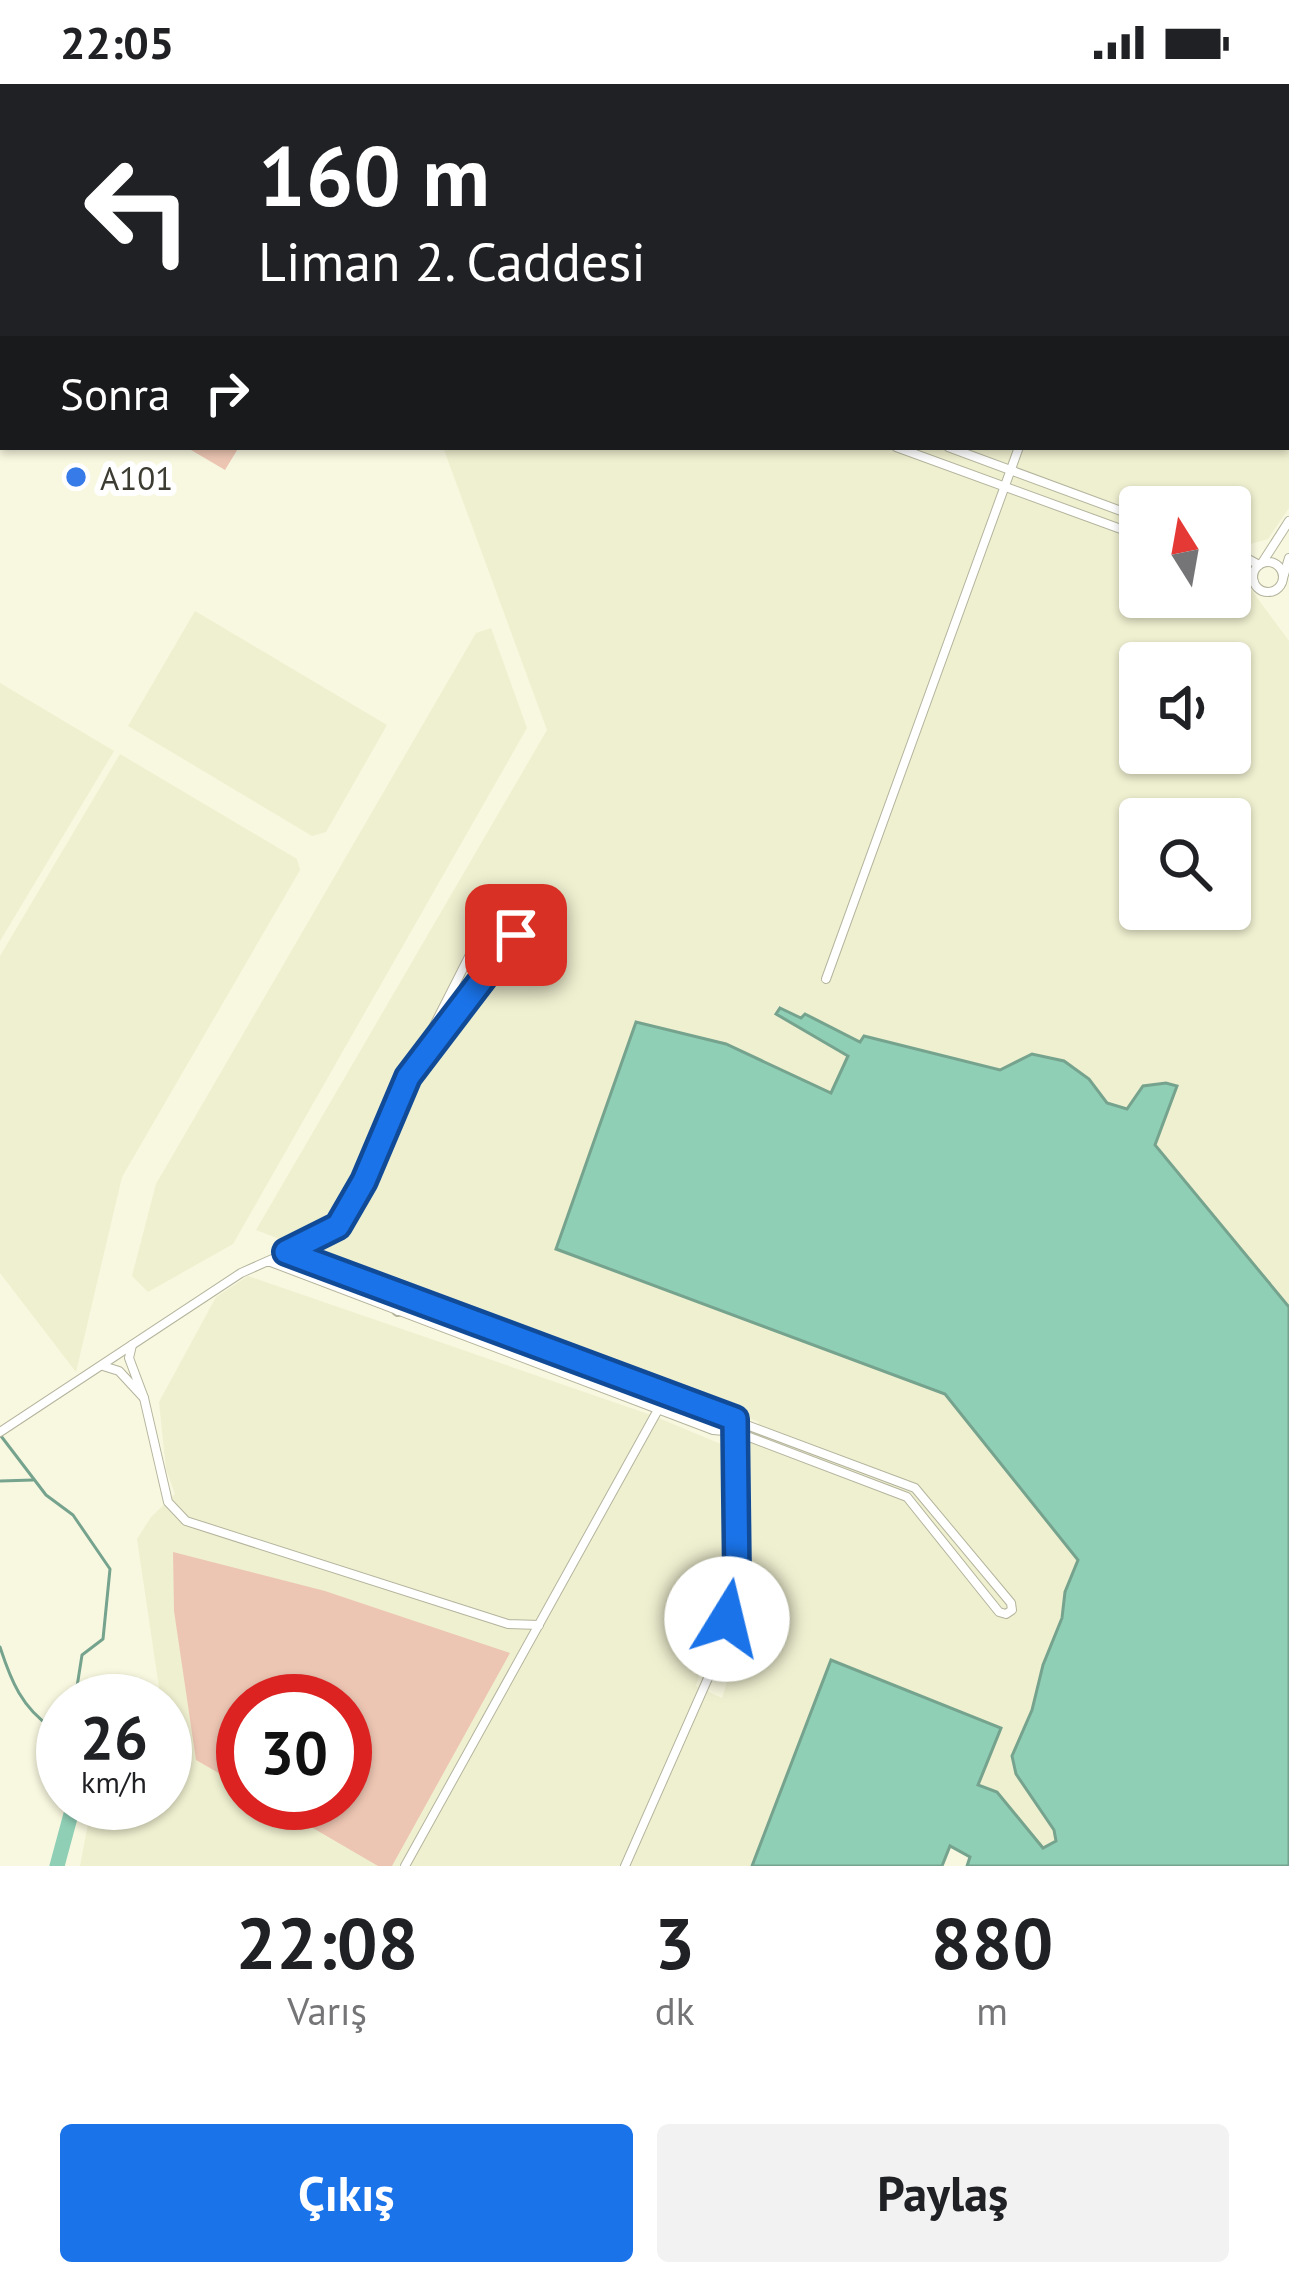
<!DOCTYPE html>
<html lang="tr">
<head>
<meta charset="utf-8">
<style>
  body { margin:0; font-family:"PT Sans",sans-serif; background:#f2f2f2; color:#202124; height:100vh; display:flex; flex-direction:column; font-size:45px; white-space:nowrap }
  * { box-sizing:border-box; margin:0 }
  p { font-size:39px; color:#757577 }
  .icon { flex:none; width:66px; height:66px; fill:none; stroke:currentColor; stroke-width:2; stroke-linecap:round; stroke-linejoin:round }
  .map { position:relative; height:1782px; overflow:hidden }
  .panel { display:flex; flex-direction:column; background:#fff; flex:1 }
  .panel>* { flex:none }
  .banner { position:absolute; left:0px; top:0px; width:1290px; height:366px; box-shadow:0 3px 9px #0004; background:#202124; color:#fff; overflow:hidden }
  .needle { width:78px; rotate:349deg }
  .buttons { position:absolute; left:1119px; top:402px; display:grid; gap:24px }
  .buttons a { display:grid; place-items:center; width:132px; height:132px; border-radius:12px; background:#fff; box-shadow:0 3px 9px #0004; font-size:60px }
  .speed { position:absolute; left:36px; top:1590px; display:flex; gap:24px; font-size:60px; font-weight:700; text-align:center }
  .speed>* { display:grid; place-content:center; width:156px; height:156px; border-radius:50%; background:#fff; box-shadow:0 3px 9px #0004; line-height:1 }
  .speed small { font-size:30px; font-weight:400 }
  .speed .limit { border:18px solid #d22; background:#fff; color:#111 }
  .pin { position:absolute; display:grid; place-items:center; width:102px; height:102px; color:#fff; margin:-51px; border-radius:24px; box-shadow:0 6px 18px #0006 }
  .me { position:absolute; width:132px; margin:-66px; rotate:9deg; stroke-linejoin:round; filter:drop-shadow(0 0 9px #0008) }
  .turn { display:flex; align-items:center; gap:42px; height:252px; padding:0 60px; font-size:54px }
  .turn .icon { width:156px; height:156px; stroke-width:2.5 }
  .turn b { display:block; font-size:84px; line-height:102px }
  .then { display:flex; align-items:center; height:114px; padding:0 60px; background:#0003; gap:24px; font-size:45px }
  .eta { display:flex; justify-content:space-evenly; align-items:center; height:204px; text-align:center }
  .eta b { font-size:72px; font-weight:700; line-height:84px }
  .action { display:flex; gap:24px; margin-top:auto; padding:24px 60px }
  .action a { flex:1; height:138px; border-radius:12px; background:#1a73e8; color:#fff; font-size:48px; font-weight:700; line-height:138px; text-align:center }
  .action a+a { background:#f2f2f2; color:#202124 }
  .status { display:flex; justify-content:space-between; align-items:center; height:84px; padding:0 60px; background:#fff; direction:ltr }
  .status svg { height:33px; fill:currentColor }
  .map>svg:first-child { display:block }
  .built { fill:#eff0d0; fill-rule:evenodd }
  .green { fill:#edc6b3 }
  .water { fill:#8fcfb6; stroke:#76a38e; stroke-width:3 }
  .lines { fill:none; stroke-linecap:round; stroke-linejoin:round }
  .stream { stroke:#76a38e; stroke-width:3 }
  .river { stroke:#8fcfb6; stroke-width:15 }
  .minor-casing { stroke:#b4b49d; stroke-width:10 }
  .tertiary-casing { stroke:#b4b49d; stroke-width:14 }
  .primary-casing { stroke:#b4b49d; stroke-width:15 }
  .minor { stroke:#fff; stroke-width:8 }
  .tertiary { stroke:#fff; stroke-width:10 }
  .primary { stroke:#fff; stroke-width:12 }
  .route-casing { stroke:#114b97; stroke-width:30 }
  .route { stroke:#1a73e8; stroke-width:21 }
  .poi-dot { fill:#377be9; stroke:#fff; stroke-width:4.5 }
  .labels { text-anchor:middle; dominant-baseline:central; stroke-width:12; stroke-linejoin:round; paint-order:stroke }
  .poi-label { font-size:33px; fill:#3c3c32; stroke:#fff; text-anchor:start }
</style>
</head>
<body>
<div class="status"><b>22:05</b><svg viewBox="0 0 49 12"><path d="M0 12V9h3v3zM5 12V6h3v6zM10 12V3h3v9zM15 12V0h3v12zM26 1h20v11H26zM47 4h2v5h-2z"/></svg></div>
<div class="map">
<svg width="1289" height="1782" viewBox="0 0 1289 1782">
  <rect width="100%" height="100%" fill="#f8f8e0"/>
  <!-- built -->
  <g class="built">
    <path d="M 501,0 L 1289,0 L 1289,424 L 1268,455 L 1247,461 L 1230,455 L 1230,423 L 1140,423 L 1140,513 L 1230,513 L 1230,493 L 1247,500 L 1289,557 L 1289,1223 L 1286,1224 L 1154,1061 L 1176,1002 L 1128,1026 L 1107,1019 L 1089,995 L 1048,973 L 1032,971 L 1001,986 L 865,952 L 861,958 L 805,931 L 802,934 L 780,924 L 776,931 L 848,973 L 831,1010 L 726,960 L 557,1165 L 945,1310 L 1078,1475 L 1065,1508 L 1062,1534 L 1043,1581 L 1016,1690 L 1055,1746 L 1056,1757 L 1043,1765 L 997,1708 L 978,1701 L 1001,1644 L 831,1576 L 752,1782 L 80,1782 L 92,1719 L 165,1719 L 165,1672 L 169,1673 L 165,1617 L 161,1617 L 137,1455 L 151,1433 L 175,1410 L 166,1385 L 159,1318 L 216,1213 L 248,1192 L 654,1332 L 723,1361 L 727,1508 L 696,1602 L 722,1614 L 737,1564 L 741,1513 L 742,1368 L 759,1338 L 256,1146 L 547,646 L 443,363 L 1287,363 L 1287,3 L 499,3 ZM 1140,579 L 1230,579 L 1230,669 L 1140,669 ZM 1140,735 L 1230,735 L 1230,825 L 1140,825 ZM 243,1617 L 345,1617 L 345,1719 L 243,1719 Z"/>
    <path d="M 195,527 L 387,641 L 326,748 L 312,752 L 128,642 Z"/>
    <path d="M 491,544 L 527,644 L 233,1160 L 148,1208 L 132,1192 L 156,1100 L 476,549 Z"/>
    <path d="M 0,599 L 114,667 L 0,857 Z"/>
    <path d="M 120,670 L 297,775 L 300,786 L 122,1093 L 76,1288 L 0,1189 L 0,872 Z"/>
  </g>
  <!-- green -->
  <g class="green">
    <path d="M 186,363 L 239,363 L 225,386 Z"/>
    <path d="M 173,1468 L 325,1507 L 510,1569 L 392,1782 L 378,1782 L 270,1719 L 345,1719 L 345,1617 L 243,1617 L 243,1703 L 196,1676 L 174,1527 Z"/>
  </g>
  <!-- water -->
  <path class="water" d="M 780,924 L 801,934 L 805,930 L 860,958 L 864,952 L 1000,986 L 1032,970 L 1064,977 L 1089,995 L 1107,1019 L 1127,1025 L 1143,1002 L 1166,999 L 1177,1002 L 1155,1061 L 1289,1223 L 1289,1782 L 967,1782 L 970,1773 L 950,1762 L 942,1782 L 752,1782 L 831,1576 L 1001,1644 L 978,1701 L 997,1708 L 1043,1764 L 1056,1757 L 1054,1746 L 1016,1690 L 1012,1672 L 1032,1626 L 1043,1581 L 1062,1534 L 1065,1508 L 1078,1476 L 945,1310 L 556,1165 L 636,938 L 726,960 L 831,1009 L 848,972 L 776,930 Z"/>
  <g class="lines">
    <!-- stream -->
    <g class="stream">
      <path d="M 1,1352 L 46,1411 L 73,1431 L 110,1485 L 103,1555 L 82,1571 L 76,1609 L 68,1617"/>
      <path d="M 0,1397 L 33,1396"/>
      <path d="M 0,1563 C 11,1597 22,1624 52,1644 L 63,1622"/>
    </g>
    <!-- river -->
    <g class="river">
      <path d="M 52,1644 L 63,1677"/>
      <path d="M 57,1782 L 74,1719"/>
    </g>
    <defs>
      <g id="minor">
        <path d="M 1148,3 L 1149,0"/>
        <path d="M 896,363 L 1140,452"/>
        <path d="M 948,363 L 1140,434"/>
        <path d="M 1230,465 L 1259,481"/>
        <circle cx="1268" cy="493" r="15"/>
        <path d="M 1262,479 L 1289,437"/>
        <path d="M 1230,486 L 1254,498"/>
        <path d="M 1283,494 L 1289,474"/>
        <circle cx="499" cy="848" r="17"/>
        <path d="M 826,895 L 1019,363"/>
        <path d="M 420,977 L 505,864"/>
        <path d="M 288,1168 L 338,1142 L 364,1097 L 408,993 L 482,847"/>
        <path d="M 103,1282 L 119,1287 L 144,1314 L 129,1274 L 132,1261"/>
        <path d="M 144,1314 L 168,1418 L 186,1437 L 508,1540 L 539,1541"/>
        <path d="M 0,1348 L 241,1189 L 286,1169 L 915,1404 L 1011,1519 L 1012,1526 L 1006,1530 L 999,1528 L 907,1413 L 736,1348 L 713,1346 L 268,1177"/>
        <path d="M 405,1782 L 659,1324"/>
        <path d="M 625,1782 L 716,1576 L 737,1495 L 735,1335"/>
      </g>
      <g id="tertiary">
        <path d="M 9,0 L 14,3"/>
        <path d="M 0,107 L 3,106"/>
        <path d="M 398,1226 L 403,1211"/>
      </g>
      <g id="primary">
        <path d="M 216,3 L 226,0"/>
        <path d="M 0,133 L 3,131"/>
      </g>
    </defs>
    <!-- minor casing -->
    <use href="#minor" class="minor-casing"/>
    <!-- tertiary casing -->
    <use href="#tertiary" class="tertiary-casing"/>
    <!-- primary casing -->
    <use href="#primary" class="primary-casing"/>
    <!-- minor -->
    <use href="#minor" class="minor"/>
    <!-- tertiary -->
    <use href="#tertiary" class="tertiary"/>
    <!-- primary -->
    <use href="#primary" class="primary"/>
  </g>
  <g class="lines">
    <defs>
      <path id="route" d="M 516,851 L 408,993 L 364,1097 L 338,1142 L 286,1168 L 735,1335 L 737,1495 L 727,1535"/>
    </defs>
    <!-- route casing -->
    <use href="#route" class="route-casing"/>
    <!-- route -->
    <use href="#route" class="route"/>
  </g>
  <!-- markers -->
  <circle class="poi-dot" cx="76" cy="393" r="12"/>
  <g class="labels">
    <!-- poi labels -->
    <g class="poi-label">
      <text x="100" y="393">A101</text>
    </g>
  </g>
</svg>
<div class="buttons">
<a><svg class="needle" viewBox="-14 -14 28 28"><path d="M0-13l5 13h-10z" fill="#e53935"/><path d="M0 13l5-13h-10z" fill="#757577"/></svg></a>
<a><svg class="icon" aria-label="sound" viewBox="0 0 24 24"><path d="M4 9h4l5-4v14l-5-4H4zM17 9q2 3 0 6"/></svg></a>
<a><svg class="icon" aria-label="search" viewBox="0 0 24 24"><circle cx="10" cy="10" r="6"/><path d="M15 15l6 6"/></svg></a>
</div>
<div class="speed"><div>26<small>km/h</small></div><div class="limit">30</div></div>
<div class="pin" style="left:516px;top:851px;background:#d93025"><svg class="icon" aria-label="arrive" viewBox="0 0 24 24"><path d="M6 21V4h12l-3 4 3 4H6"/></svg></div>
<svg class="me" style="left:727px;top:1535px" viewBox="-20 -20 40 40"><circle r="19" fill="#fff"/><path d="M0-13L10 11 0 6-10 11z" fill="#1a73e8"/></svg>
<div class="banner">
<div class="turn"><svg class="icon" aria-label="left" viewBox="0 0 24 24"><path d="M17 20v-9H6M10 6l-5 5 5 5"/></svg><div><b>160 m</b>Liman 2. Caddesi</div></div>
<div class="then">Sonra<svg class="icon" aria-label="right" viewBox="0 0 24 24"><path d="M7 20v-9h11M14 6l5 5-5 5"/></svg></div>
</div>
</div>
<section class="panel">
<div class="eta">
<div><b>22:08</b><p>Varış</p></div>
<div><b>3</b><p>dk</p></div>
<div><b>880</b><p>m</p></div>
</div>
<div class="action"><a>Çıkış</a><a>Paylaş</a></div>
</section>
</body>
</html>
